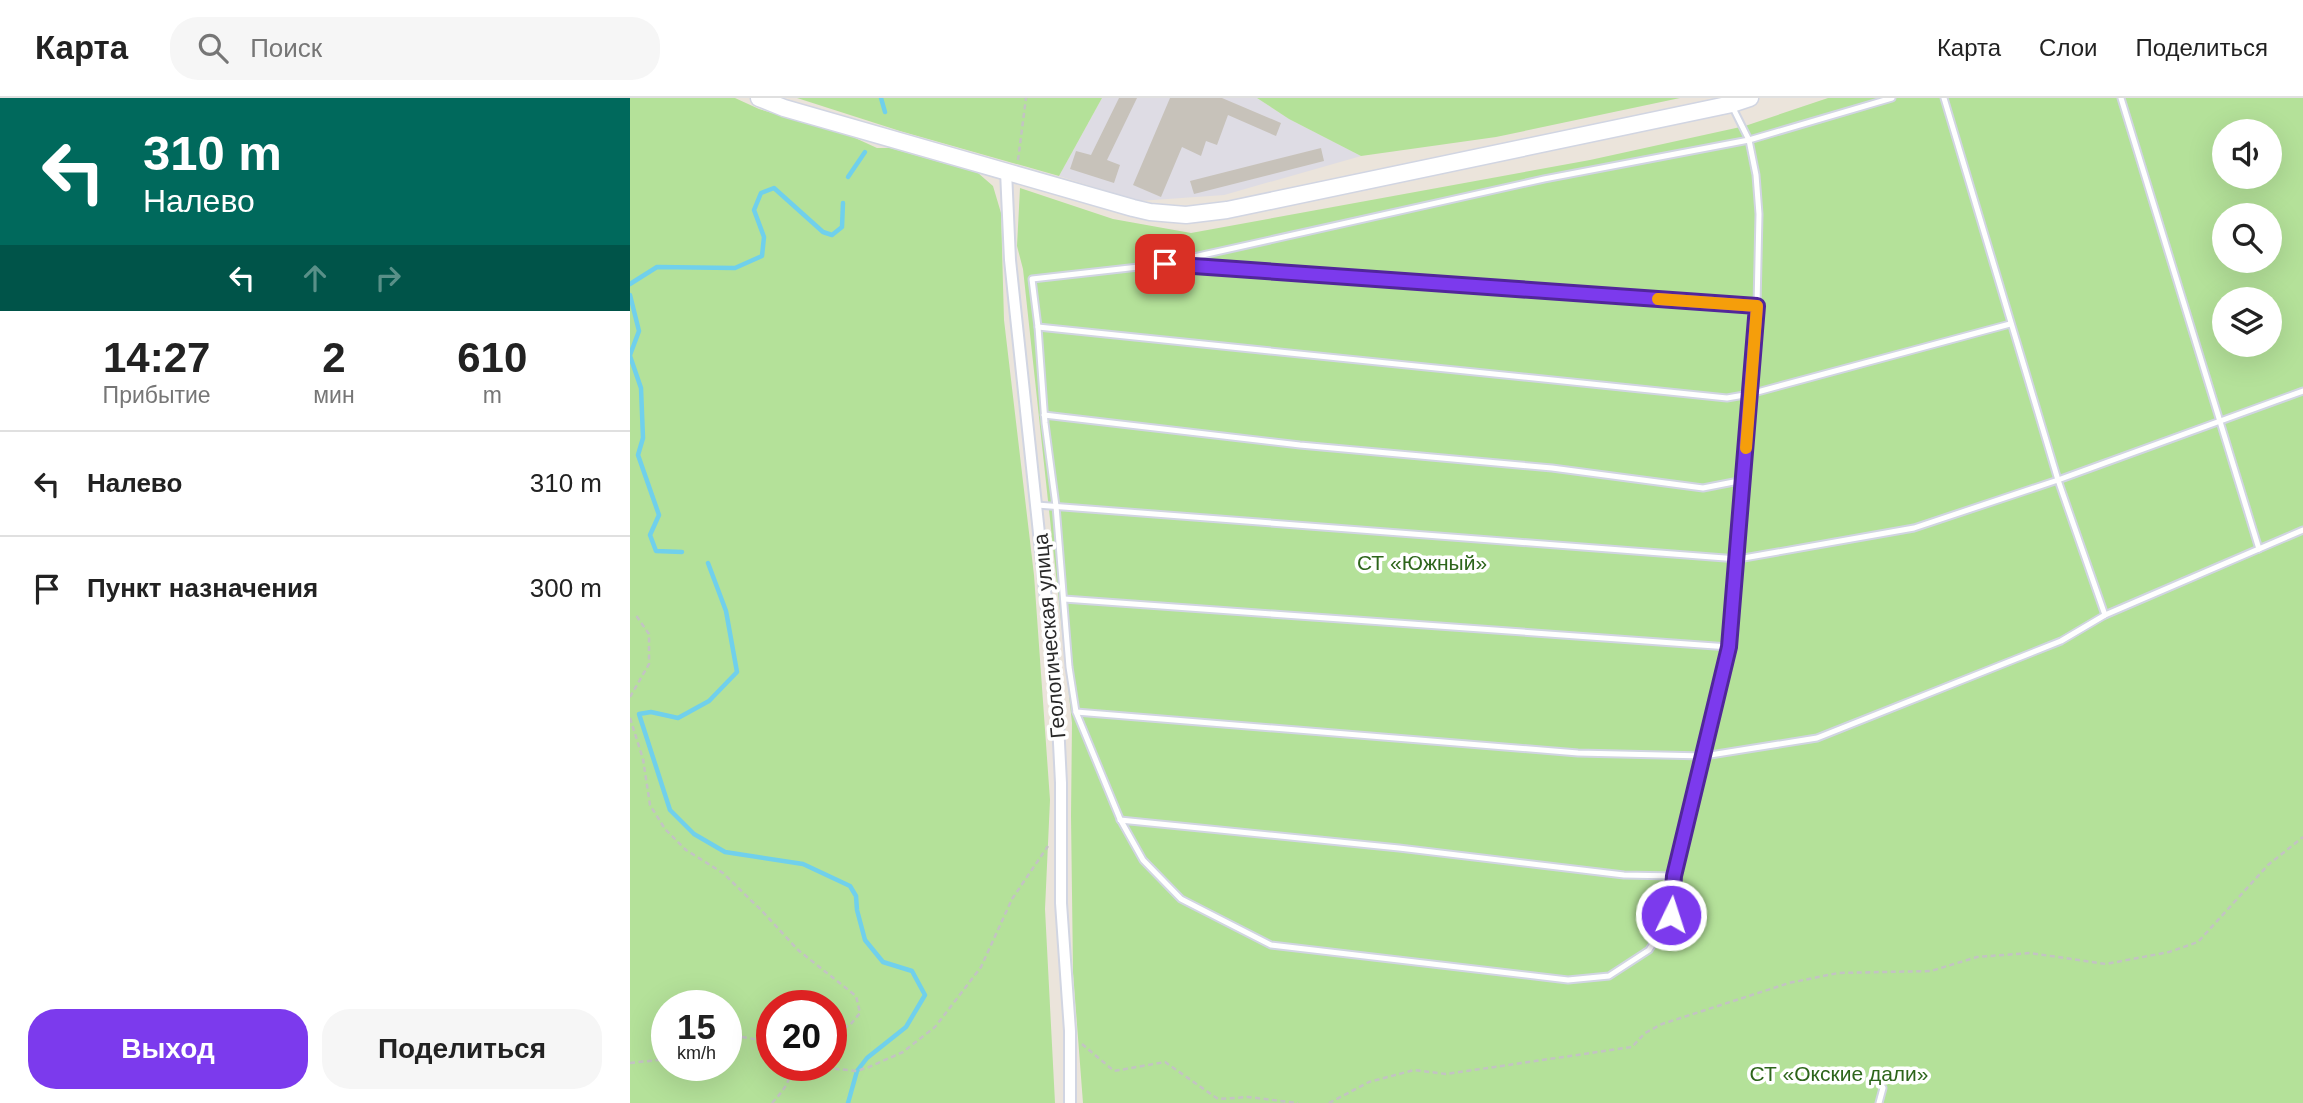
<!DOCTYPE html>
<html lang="ru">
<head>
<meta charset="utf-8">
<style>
  body { margin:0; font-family:Arial,sans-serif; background:#f6f6f6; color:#222; height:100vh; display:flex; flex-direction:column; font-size:26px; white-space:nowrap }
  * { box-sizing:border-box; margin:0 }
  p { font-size:23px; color:#767676 }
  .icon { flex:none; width:38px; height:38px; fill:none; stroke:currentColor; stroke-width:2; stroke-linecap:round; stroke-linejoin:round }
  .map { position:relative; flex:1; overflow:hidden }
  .side { display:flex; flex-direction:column; background:#fff; width:630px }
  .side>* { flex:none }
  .hud { background:#00695c; color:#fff; overflow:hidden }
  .tools { position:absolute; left:1582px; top:21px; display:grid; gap:14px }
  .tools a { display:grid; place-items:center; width:70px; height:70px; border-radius:50%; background:#fff; box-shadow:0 7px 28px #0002; font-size:35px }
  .speed { position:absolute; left:21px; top:892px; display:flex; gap:14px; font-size:35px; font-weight:700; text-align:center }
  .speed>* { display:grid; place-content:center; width:91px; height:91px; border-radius:50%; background:#fff; box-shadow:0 7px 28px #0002; line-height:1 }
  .speed small { font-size:18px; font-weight:400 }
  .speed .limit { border:10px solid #d22; background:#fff; color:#111 }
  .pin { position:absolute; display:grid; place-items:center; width:60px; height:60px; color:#fff; margin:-30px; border-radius:14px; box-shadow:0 4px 10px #0006 }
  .me { position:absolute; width:77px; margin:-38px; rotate:4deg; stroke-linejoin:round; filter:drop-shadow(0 0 5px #0008) }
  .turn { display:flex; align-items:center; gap:24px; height:147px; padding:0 28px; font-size:32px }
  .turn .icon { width:91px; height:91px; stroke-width:2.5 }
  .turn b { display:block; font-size:49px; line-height:60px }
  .lanes { display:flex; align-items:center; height:66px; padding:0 28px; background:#0003; justify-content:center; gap:35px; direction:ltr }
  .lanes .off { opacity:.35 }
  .eta { display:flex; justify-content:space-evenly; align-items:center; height:119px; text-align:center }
  .eta b { font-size:42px; font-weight:600; line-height:49px }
  .primary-button { display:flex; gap:14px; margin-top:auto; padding:14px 28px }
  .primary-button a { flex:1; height:80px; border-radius:28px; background:#7c3aed; color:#fff; font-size:28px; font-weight:600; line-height:80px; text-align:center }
  .primary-button a+a { background:#f6f6f6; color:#222 }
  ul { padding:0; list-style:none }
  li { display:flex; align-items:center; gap:21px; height:105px; padding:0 28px; border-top:2px solid #e0e0e0 }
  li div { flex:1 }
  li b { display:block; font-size:26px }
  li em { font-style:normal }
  header { display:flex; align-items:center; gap:42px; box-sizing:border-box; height:98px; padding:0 35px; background:#fff; border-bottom:2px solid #e0e0e0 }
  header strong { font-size:33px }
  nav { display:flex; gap:38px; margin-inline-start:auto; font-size:24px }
  .search { width:490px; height:63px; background:#f6f6f6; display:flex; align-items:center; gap:18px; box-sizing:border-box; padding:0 24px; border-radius:28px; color:#767676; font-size:26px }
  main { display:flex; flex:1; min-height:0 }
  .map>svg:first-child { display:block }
  .industrial { fill:#dedce4 }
  .green { fill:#b4e199; fill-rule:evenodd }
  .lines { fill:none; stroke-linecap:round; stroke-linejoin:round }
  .stream { stroke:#70d0ec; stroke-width:4.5 }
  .building { fill:#c7c2ba }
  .lane-casing { stroke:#d1d5e2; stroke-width:9 }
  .street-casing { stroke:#d1d5e2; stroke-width:14 }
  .secondary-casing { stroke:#d1d5e2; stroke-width:19 }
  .path { stroke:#c3c3c3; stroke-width:2.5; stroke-dasharray:5 3.5; stroke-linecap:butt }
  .lane { stroke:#fff; stroke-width:5 }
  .street { stroke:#fff; stroke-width:10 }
  .secondary { stroke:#fff; stroke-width:16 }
  .route-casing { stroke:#51269a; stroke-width:18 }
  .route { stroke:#7c3aed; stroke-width:12 }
  .slow { stroke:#f59e0b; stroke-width:12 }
  .labels { text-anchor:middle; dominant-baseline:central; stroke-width:7; stroke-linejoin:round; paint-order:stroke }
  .park-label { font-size:21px; fill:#2d651b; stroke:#fff }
  .street-label { font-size:21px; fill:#292929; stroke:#fff }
</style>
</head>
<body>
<header>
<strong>Карта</strong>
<div class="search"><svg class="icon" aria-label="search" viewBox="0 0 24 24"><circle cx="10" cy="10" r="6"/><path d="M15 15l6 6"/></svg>Поиск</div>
<nav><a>Карта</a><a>Слои</a><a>Поделиться</a></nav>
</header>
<main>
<section class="side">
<div class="hud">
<div class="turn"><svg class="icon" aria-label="left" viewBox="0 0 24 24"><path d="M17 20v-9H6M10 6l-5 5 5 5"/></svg><div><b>310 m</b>Налево</div></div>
<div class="lanes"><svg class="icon" aria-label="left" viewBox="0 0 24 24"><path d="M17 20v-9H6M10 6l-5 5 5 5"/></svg><svg class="icon off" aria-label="ahead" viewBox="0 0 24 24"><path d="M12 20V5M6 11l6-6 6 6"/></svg><svg class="icon off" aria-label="right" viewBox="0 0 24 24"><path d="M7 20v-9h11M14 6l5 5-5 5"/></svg></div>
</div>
<div class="eta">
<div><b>14:27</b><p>Прибытие</p></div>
<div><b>2</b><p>мин</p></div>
<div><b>610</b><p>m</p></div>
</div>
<ul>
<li><svg class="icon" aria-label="left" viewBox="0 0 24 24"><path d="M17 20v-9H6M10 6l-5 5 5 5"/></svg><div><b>Налево</b></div><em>310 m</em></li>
<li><svg class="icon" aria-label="arrive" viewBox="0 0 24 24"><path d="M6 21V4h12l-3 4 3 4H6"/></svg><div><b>Пункт назначения</b></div><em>300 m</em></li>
</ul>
<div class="primary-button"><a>Выход</a><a>Поделиться</a></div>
</section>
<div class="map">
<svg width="1673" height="1005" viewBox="0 0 1673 1005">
  <rect width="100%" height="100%" fill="#ebe4db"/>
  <!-- industrial -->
  <path class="industrial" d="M 472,0 L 627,0 L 659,21 L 731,58 L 594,97 L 509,103 L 429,78 Z"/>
  <!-- green -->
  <g class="green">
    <path d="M 0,0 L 105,0 L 129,11 L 223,39 L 247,50 L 260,50 L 348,75 L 363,88 L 371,115 L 374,222 L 404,477 L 420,702 L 415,811 L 425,1005 L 0,1005 ZM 37,908 L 96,908 L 96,968 L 37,968 ZM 142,908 L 201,908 L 201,968 L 142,968 Z"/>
    <path d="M 167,0 L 472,0 L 429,78 L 270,33 Z"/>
    <path d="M 627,0 L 1050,0 L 866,39 L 731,58 L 659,21 Z"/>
    <path d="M 1198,0 L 1673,0 L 1673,1005 L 453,1005 L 443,874 L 441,718 L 442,625 L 393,171 L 387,148 L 390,90 L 483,121 L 561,135 L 960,62 L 1115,28 ZM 1594,33 L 1640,33 L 1640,79 L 1594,79 ZM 1594,117 L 1640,117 L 1640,163 L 1594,163 ZM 1594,201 L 1640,201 L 1640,247 L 1594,247 Z"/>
  </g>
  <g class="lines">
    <!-- stream -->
    <g class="stream">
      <path d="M 251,0 L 255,14"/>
      <path d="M 218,79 L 235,54"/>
      <path d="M 0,186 L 27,169 L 105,170 L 132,158 L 134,139 L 124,112 L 131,95 L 144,90 L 193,134 L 202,137 L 212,129 L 213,105"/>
      <path d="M 0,197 L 9,233 L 0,257"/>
      <path d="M 0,258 L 11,290 L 13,340 L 8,357 L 29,417 L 20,437 L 26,453 L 52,454"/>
      <path d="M 78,465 L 96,513 L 107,574 L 79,603 L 48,620 L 21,614 L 9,616 L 40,712 L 64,736 L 95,754 L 173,766 L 220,788 L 226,798 L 227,812 L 235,842 L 253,864 L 282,873 L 295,897 L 276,929 L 237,960 L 227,973 L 218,1005"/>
    </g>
  </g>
  <!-- building -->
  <g class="building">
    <path d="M 489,0 L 507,0 L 477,62 L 490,67 L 484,85 L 440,71 L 446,53 L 461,57 Z"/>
    <path d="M 540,0 L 592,0 L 651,25 L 646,38 L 598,17 L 587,47 L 576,43 L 571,58 L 552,49 L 531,99 L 503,87 Z"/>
    <path d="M 691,50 L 694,63 L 564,96 L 560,83 Z"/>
  </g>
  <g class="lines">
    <defs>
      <g id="lane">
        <path d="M 1314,0 L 1428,382 L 1475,517"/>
        <path d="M 1491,0 L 1629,451"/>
        <path d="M 541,164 L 914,81 L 1119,42 L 1103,10"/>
        <path d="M 1127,208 L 535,166 L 402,181 L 408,229 L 415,325 L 426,408 L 439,569 L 446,614 L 490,721 L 513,762 L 551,801 L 641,847 L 938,882 L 979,878 L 1019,852 L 1041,817 L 1044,778 L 1099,549 L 1127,208 L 1129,116 L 1126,77 L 1119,42 L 1262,0"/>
        <path d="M 408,229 L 1097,300 L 1120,296 L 1380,226"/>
        <path d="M 414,317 L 670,347 L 922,370 L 1073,390 L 1114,382"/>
        <path d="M 407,407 L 1108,461 L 1284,430 L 1428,382 L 1673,293"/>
        <path d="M 434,501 L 1099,549"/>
        <path d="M 446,614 L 948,655 L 1074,658 L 1187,640 L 1431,543 L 1475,517 L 1673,432"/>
        <path d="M 490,722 L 769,750 L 994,777 L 1044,778"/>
        <path d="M 1249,1005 L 1253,990"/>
      </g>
      <path id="street" d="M 376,73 L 380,162 L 427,605 L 431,685 L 431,805 L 440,933 L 440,1005"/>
      <path id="secondary" d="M 129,0 L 154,10 L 503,110 L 520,114 L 556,117 L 597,112 L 1102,6 L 1120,0"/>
    </defs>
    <!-- lane casing -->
    <use href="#lane" class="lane-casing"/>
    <!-- street casing -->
    <use href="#street" class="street-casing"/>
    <!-- secondary casing -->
    <use href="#secondary" class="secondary-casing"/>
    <!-- path -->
    <g class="path">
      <path d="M 388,62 L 396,0"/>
      <path d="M 0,599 L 19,566 L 19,536 L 5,516"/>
      <path d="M 0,620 L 13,661 L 20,707 L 35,731 L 56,752 L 93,775 L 132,813 L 168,852 L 226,898 L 230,915 L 220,927 L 201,935"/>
      <path d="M 96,945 L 112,939 L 142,944"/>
      <path d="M 452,946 L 484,973 L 535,964 L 588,1001 L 618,999 L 668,1005"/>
      <path d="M 0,965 L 37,961"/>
      <path d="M 179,968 L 227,973 L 239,969 L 273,954 L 305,929 L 351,869 L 382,801 L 418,748"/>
      <path d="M 142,1005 C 152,994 161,984 161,968"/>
      <path d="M 699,1005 L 739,984 L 784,972 L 816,976 L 1002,949 L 1015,935 L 1032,926 L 1159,885 L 1208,875 L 1301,873 L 1347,859 L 1400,855 L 1476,866 L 1539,854 L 1568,844 L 1638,767 L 1673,739"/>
    </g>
    <!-- lane -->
    <use href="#lane" class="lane"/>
    <!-- street -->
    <use href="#street" class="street"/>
    <!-- secondary -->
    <use href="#secondary" class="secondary"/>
  </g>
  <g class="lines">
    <defs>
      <path id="route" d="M 535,166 L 1127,208 L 1099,549 L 1044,778 L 1041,817"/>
    </defs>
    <!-- route casing -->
    <use href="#route" class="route-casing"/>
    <!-- route -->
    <use href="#route" class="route"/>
    <!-- slow -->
    <path class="slow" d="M 1028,201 L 1127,208 L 1116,350"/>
  </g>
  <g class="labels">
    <!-- park labels -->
    <g class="park-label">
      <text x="792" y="464">СТ «Южный»</text>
      <text x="1209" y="975">СТ «Окские дали»</text>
    </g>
    <!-- street labels -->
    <g class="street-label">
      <text transform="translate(419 538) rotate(-95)">Геологическая улица</text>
    </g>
  </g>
</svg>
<div class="tools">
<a><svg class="icon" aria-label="sound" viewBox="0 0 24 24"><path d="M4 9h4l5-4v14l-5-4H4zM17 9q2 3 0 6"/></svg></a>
<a><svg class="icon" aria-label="search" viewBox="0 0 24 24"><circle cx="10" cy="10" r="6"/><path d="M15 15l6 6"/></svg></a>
<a><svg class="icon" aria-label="layers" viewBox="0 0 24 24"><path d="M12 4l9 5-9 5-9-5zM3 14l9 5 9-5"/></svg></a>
</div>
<div class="speed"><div>15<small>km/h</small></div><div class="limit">20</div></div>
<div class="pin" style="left:535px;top:166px;background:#d93025"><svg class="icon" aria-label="arrive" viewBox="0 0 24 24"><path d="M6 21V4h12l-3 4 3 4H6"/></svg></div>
<svg class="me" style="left:1041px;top:817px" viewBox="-20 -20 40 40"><circle r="17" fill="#7c3aed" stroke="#fff" stroke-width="3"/><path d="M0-11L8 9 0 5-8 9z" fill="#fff"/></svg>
</div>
</main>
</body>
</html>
